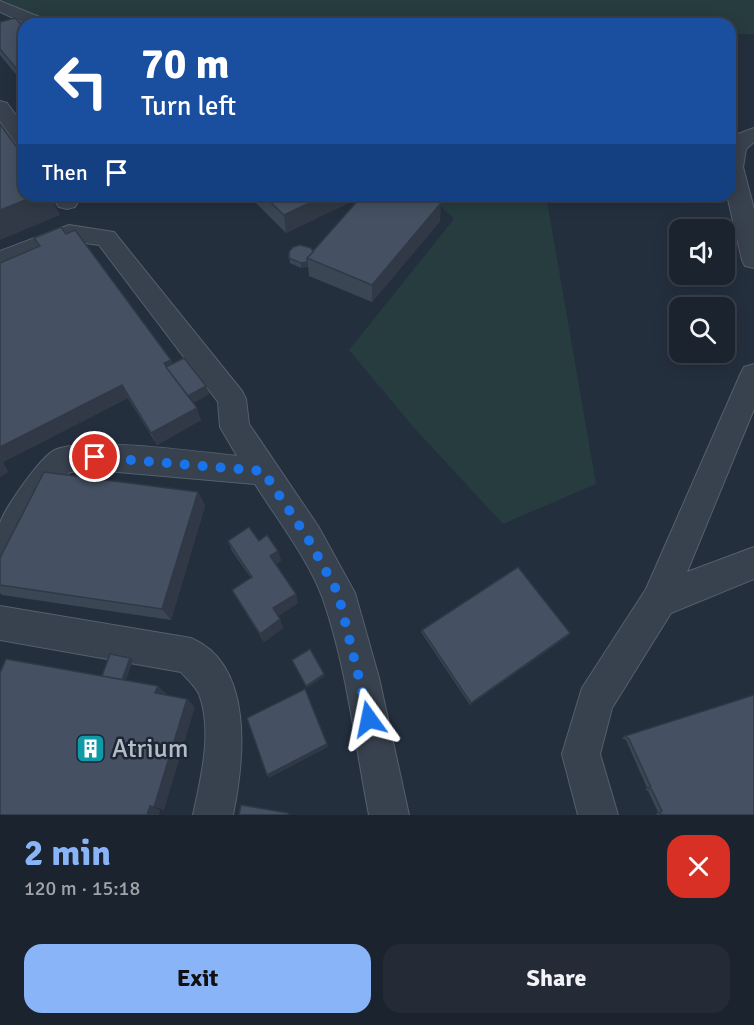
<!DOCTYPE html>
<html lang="en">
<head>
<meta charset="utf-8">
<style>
  body { margin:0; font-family:Signika,sans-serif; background:#242b36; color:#f1f3f6; height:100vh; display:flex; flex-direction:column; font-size:22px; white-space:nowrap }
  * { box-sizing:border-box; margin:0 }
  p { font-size:20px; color:#a0a4aa }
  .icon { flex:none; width:33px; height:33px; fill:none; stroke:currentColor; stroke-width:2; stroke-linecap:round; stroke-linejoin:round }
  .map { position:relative; height:815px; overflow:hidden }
  .panel { display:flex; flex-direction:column; background:#1b232e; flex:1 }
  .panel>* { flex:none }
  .hud { position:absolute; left:18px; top:18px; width:718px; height:183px; border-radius:18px; box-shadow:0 3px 15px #0003,0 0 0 2px #39404a; background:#1a4fa0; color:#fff; overflow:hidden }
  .fabs { position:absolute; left:669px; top:219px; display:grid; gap:12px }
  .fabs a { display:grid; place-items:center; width:66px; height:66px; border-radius:12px; background:#1b232e; box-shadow:0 3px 15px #0003,0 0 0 2px #39404a; font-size:30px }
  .pin { position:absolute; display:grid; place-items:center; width:51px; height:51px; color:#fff; margin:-26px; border:3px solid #fff; border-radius:50%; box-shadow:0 2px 6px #0007 }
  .me { position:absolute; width:66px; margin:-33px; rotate:348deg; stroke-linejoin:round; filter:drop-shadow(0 0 4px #0008) }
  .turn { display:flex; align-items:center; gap:21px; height:126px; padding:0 24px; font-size:27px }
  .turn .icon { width:78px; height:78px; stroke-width:2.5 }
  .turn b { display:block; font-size:42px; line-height:51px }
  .then { display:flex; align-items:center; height:57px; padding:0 24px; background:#0003; gap:12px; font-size:22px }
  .round { display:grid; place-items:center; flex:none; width:63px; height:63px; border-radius:18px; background:#242b36 }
  .overview { display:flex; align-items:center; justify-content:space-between; height:102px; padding:0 24px }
  h1 { font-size:36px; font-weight:700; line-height:45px; color:#8ab4f8 }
  .cta { display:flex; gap:12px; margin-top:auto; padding:12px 24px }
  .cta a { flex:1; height:69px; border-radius:18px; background:#8ab4f8; color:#111; font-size:24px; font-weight:700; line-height:69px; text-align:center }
  .cta a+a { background:#242b36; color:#f1f3f6 }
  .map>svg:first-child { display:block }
  .green { fill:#263c3f }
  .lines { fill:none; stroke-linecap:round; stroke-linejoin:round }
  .minor-casing { stroke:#565f6c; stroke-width:2 }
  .minor { fill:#38414e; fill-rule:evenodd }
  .wall { fill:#3b4654 }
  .shaded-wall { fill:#303945 }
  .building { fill:#455162; stroke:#303945; stroke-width:1.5 }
  .route { stroke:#1a73e8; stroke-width:10; stroke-dasharray:0 18 }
  .labels { text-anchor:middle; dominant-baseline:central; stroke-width:5; stroke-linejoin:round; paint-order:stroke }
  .near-poi-label { font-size:26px; fill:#b4bcc9; stroke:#1d2633; text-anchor:start }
</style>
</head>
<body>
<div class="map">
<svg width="754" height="815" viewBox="0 0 754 815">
  <rect width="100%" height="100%" fill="#242f3e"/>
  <!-- green -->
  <g class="green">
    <path d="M 0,0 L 754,0 L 754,34 L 735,34 L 731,37 L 730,24 L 41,24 L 0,6 Z"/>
    <path d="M 429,195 L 546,195 L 596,484 L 503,524 L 415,429 L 349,350 L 454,219 Z"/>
  </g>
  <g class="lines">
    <defs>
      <g id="minor">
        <path d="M 0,1 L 47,20 L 50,24 L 27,24 L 0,12 Z"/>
        <path d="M 0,101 L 7,103 L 24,126 L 24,147 L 17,145 L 0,121 Z"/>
        <path d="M 754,128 L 754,142 L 746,149 L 743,167 L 754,209 L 754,268 L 745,266 L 742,260 L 727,195 L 730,195 L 730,140 L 735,135 Z"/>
        <path d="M 51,195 L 74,195 L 78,202 L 75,207 L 67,209 L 59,207 Z"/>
        <path d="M 69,225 L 114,232 L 242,391 L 246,399 L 249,424 L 318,526 L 355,593 L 379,678 L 409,815 L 369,815 C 355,744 347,668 323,599 C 309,560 277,519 255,484 L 95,470 L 70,472 L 54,490 L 12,564 L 0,568 C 0,555 0,535 0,523 C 5,508 41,456 55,450 C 88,436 197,452 237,456 L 220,427 L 218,402 L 99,245 L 71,241 L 0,268 L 0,251 Z"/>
        <path d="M 754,364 L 754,409 L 687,572 L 754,547 L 754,579 L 671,613 L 612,708 L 600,754 L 618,815 L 578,815 L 562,754 L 582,688 L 646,589 L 740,375 L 744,367 Z"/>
        <path d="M 0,606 L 191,638 C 255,665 244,761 233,815 L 193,815 C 201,778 213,731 199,694 C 195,686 187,679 181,672 L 0,640 Z"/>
      </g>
    </defs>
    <!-- minor casing -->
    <use href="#minor" class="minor-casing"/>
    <!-- minor -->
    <use href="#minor" class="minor"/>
  </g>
  <!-- wall -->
  <g class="wall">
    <path d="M 0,22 L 24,27 L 24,84 L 0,55 Z"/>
    <path d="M 24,107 L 24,124 L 17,110 Z"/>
    <path d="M 248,195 L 365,195 L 286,233 Z"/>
    <path d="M 440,221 L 372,302 L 309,276 L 308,266 L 301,268 L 290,263 L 289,252 L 313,252 Z"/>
    <path d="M 66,234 L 171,360 L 172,364 L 206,386 L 209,394 L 193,403 L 201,420 L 157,445 L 128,398 L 3,462 L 8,472 L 0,477 L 0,263 L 39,247 L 34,238 Z"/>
    <path d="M 198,492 L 205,506 L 171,620 L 2,595 L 0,593 L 0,558 Z"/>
    <path d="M 228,541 L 259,541 L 278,551 L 281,561 L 276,564 L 298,603 L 278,616 L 283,628 L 264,642 L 237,599 L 232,590 L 251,578 L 232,551 Z"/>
    <path d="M 422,630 L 570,633 L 568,636 L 470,705 L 421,632 Z"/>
    <path d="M 625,736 L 754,815 L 658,815 L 656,814 L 658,812 L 648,791 L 645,789 L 647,788 L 626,740 L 622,738 Z"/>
  </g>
  <!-- shaded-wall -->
  <g class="shaded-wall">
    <path d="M 24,71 L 24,82 L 20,73 Z"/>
    <path d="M 38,195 L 50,195 L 60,215 L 0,240 L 0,210 Z"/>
    <path d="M 326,195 L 365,195 L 286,233 L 284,215 Z"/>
    <path d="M 441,203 L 440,221 L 372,302 L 372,285 Z"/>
    <path d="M 308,262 L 308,267 L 301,268 L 301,263 Z"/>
    <path d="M 171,360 L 176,373 L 171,375 L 164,363 Z"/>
    <path d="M 122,385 L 128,398 L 3,462 L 8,472 L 0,477 L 0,447 Z"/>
    <path d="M 206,386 L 209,394 L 190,405 L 187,396 Z"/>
    <path d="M 197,408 L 201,420 L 157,445 L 151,433 Z"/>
    <path d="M 198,492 L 205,506 L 171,620 L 162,609 Z"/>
    <path d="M 278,551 L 281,561 L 273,566 L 270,556 Z"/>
    <path d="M 296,594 L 298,603 L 277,617 L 273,608 Z"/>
    <path d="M 280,619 L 283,628 L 264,642 L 260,634 Z"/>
    <path d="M 570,633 L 568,636 L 470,705 L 471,703 Z"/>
    <path d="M 130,658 L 133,660 L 124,687 L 121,684 Z"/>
    <path d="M 324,674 L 325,676 L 307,688 L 306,686 Z"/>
    <path d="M 158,686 L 167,694 L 165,701 L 155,693 Z"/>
    <path d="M 187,699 L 195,707 L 164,810 L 154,807 Z"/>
    <path d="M 327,744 L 328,747 L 269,778 L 267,775 Z"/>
    <path d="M 150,806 L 160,810 L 159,815 L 147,815 Z"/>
  </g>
  <!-- building -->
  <g class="building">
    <path d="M 15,18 L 24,27 L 24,71 L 20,73 L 0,49 L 0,22 Z"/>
    <path d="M 24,107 L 24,118 L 17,110 Z"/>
    <path d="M 0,124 L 24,157 L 24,195 L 38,195 L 0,210 Z"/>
    <path d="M 263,195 L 326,195 L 284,215 Z"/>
    <path d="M 371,195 L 418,195 L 441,203 L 372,285 L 307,258 L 361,197 L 367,199 Z"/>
    <path d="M 61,227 L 66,234 L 75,230 L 171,360 L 164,363 L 197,408 L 151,433 L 122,385 L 0,447 L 0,263 L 40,246 L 34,238 Z"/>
    <path d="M 300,245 L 311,248 L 313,252 L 307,258 L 307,262 L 301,263 L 289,258 L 289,252 L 293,247 Z"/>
    <path d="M 184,358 L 206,386 L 188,396 L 166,367 Z"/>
    <path d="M 44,472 L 198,492 L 162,609 L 0,585 L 0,558 Z"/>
    <path d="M 249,527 L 259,541 L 267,535 L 278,551 L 270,556 L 296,594 L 273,608 L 280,619 L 260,634 L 232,590 L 252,577 L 228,541 Z"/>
    <path d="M 518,567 L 570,633 L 471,703 L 422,630 Z"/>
    <path d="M 310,649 L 324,674 L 306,686 L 292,660 Z"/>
    <path d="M 110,654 L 130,658 L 122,680 L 102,676 Z"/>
    <path d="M 6,659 L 158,686 L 155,693 L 187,699 L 154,807 L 150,806 L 147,815 L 0,815 L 0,673 Z"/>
    <path d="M 305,689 L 327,744 L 267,775 L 247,718 Z"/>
    <path d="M 754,695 L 754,815 L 663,815 L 659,813 L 662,811 L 652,790 L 648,788 L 651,787 L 629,739 L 625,736 Z"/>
    <path d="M 241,805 L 288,813 L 288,815 L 239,815 Z"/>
  </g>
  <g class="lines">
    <!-- route -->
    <path class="route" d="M 95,457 L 263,471 L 307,537 L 338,593 L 369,719"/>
  </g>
  <!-- icons -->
  <defs>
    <symbol id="building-square" viewBox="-11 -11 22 22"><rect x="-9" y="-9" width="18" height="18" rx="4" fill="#0f9aa8" stroke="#1d2633"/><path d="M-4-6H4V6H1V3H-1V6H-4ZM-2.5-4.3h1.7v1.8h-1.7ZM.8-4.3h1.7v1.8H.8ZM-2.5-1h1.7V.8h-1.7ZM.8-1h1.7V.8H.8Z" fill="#fff"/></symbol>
  </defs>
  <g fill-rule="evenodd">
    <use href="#building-square" x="74" y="732" width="33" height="33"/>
  </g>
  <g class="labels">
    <!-- near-poi labels -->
    <g class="near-poi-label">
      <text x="112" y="749">Atrium</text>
    </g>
  </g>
</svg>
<div class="fabs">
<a><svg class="icon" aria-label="sound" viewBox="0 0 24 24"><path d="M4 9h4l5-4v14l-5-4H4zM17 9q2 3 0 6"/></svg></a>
<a><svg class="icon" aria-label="search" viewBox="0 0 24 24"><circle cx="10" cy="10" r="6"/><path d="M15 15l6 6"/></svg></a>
</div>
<div class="pin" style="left:95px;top:457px;background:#d93025"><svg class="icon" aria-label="arrive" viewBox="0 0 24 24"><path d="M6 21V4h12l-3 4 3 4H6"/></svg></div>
<svg class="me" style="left:369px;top:719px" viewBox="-20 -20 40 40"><path d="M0-17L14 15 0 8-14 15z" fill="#1a73e8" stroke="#fff" stroke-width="4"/></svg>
<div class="hud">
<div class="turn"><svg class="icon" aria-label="left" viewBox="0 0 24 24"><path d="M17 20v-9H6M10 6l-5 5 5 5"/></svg><div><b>70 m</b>Turn left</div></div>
<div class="then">Then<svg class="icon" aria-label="arrive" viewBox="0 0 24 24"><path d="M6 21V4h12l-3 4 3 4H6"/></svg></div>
</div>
</div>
<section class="panel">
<div class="overview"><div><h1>2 min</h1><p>120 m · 15:18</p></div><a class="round" style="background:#d93025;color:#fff"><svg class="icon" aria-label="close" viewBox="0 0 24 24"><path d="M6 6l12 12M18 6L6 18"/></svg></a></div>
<div class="cta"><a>Exit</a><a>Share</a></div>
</section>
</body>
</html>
